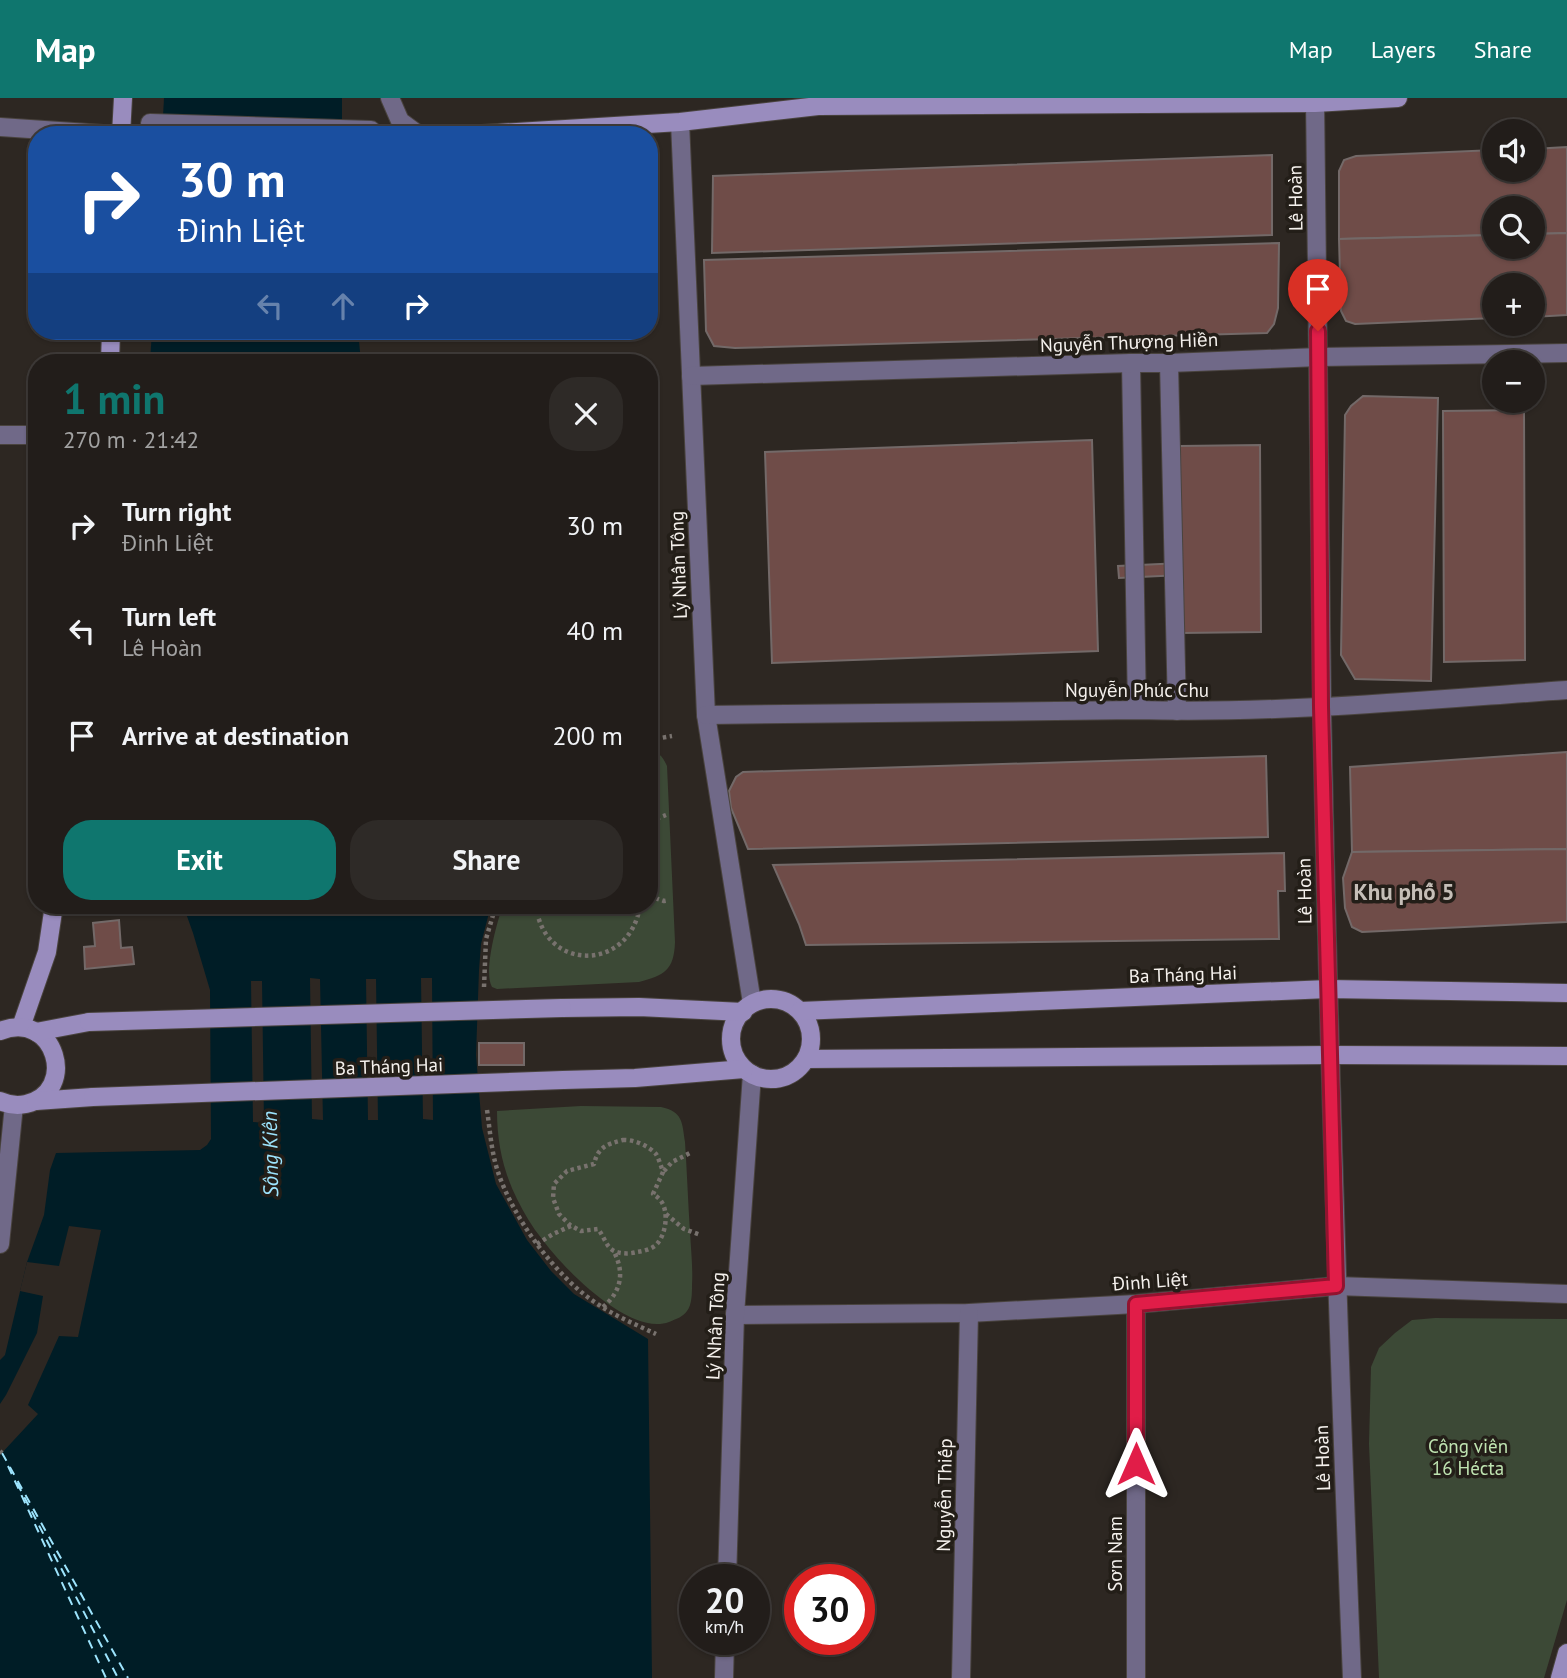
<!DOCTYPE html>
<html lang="en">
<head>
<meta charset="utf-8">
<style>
  body { margin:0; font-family:"PT Sans",sans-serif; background:#2e2a27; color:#f1f3f6; height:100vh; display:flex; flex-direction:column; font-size:26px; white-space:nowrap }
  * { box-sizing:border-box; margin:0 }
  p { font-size:23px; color:#a2a2a2 }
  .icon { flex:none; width:38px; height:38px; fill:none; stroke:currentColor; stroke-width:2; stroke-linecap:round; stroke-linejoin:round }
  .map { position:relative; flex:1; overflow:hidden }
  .panel { position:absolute; left:28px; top:256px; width:630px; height:560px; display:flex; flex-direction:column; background:#221d1a; border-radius:28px; box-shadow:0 2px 5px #0004,0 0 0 2px #3f3b39 }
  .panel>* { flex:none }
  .banner { position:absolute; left:28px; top:28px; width:630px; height:214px; border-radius:28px; box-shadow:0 2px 5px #0004,0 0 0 2px #3f3b39; background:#1a4fa0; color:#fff; overflow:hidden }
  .controls { position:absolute; left:1482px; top:21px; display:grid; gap:14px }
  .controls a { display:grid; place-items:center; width:63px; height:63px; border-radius:50%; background:#221d1a; box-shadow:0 2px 5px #0004,0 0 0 2px #3f3b39; font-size:35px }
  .speed { position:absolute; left:679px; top:1466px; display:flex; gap:14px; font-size:35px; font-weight:700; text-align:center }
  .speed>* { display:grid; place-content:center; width:91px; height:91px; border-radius:50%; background:#221d1a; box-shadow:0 2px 5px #0004,0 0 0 2px #3f3b39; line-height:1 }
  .speed small { font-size:18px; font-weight:400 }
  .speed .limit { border:10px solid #d22; background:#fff; color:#111 }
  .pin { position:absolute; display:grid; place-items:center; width:60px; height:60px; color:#fff; margin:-72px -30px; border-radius:50% 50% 50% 0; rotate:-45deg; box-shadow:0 0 7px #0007 }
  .pin .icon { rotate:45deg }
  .me { position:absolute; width:77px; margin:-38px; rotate:0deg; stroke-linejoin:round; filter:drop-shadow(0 0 5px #0008) }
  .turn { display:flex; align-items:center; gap:24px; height:147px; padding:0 35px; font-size:32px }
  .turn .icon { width:91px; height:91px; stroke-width:2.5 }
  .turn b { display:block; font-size:49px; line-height:60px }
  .lanes { display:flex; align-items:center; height:66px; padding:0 35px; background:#0003; justify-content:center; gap:35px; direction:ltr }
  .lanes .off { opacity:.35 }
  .round { display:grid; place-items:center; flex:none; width:74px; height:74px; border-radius:28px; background:#2e2a27 }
  .summary { display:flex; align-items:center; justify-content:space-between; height:119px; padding:0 35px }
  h1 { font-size:42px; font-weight:600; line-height:52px; color:#0f766e }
  .button { display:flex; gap:14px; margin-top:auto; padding:14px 35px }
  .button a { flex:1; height:80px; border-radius:28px; background:#0f766e; color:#fff; font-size:28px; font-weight:600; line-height:80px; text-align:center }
  .button a+a { background:#2e2a27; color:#f1f3f6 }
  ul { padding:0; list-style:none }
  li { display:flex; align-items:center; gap:21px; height:105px; padding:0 35px }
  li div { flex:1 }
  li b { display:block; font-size:26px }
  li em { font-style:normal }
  header { display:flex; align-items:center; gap:42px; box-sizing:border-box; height:98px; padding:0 35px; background:#0f766e; color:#fff }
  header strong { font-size:33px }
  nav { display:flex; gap:38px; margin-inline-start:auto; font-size:24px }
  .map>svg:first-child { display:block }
  .green { fill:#3c4936 }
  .water { fill:#001d26; fill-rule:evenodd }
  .pier { fill:#2d2722 }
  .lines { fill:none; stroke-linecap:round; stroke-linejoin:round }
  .ferry { stroke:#9de4fd; stroke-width:2; stroke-dasharray:9 7; stroke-linecap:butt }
  .building { fill:#6f4c48; stroke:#736968; stroke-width:2 }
  .lane-casing { stroke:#49433e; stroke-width:20 }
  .street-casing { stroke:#49433e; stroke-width:20 }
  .secondary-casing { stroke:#49433e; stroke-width:20 }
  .path { stroke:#78726e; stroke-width:4.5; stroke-dasharray:3.5 3.5; stroke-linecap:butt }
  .lane { stroke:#706988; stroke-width:18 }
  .street { stroke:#706988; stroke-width:18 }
  .secondary { stroke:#998cbe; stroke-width:18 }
  .secondary-bridge-casing { stroke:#49433e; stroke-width:20; stroke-linecap:butt }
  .secondary-bridge { stroke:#998cbe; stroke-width:18 }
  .route-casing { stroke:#92132f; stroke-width:18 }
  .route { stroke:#e11d48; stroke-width:12 }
  .labels { text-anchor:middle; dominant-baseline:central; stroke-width:7; stroke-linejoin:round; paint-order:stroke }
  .street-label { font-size:19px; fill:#f4f0ec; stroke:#231e18 }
  .park-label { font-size:19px; fill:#bfe4b1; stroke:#231e18 }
  .water-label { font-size:21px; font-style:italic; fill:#9de4fd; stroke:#231e18 }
  .quarter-label { font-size:23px; font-weight:bold; fill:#c5beb7; stroke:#231e18 }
</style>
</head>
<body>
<header>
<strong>Map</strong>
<nav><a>Map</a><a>Layers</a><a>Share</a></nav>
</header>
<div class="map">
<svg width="1567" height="1580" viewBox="0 0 1567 1580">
  <rect width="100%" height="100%" fill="#2d2722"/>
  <!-- green -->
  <g class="green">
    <path d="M 649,651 C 659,654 663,659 667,668 L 675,844 C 674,873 664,877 639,884 L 497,891 L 492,889 C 483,874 497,824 503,807 L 649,807 Z"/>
    <path d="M 581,1008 L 661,1009 C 683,1014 682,1024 685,1044 C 687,1074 688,1104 690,1134 C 691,1152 693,1170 692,1187 C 692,1195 692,1207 687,1213 C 683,1219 676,1221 669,1224 C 630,1239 563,1170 542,1141 C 532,1129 524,1115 517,1101 C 503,1073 497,1044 497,1013 Z"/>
    <path d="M 1435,1220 L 1567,1221 L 1567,1502 L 1544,1580 L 1379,1580 L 1369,1346 L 1371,1269 L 1379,1250 L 1395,1235 L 1412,1222 Z"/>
  </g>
  <!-- water -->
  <g class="water">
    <path d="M 164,0 L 342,0 L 342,37 L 162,37 Z"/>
    <path d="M 152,233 L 358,233 L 361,264 L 150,264 Z"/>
    <path d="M 183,807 L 491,807 L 481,846 L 479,872 L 476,957 L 482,1030 L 496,1086 L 527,1142 L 551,1173 L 574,1196 L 648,1241 L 652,1580 L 0,1580 L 0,1262 L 5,1257 L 27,1164 L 44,1117 L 50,1072 L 56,1055 L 200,1052 L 207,1047 L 211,1041 L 210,892 L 193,835 ZM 310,880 L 320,881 L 323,1022 L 312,1021 ZM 421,880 L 432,880 L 433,1022 L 423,1021 ZM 366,881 L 376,881 L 378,1022 L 368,1022 ZM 251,883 L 262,883 L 264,1025 L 253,1024 Z"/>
  </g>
  <!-- pier -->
  <path class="pier" d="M 69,1128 L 101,1132 L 78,1239 L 59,1238 L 28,1307 L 38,1316 L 0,1357 L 0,1306 L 6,1297 L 37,1235 L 43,1198 L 20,1193 L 27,1164 L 59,1168 Z"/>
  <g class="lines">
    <!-- ferry -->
    <g class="ferry">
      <path d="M 2,1355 L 128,1580"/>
      <path d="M 8,1368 L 106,1580"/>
      <path d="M 17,1385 L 118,1580"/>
    </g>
  </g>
  <!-- building -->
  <g class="building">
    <path d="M 1567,49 L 1567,135 L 1533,136 L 1533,110 L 1494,110 L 1494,137 L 1339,141 L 1339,73 L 1344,62 L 1356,58 L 1494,52 L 1494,72 L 1533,72 L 1533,51 Z"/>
    <path d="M 1272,57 L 1272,137 L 712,155 L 713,78 Z"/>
    <path d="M 1567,135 L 1567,217 L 1533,219 L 1533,187 L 1494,187 L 1494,220 L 1355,226 L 1346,223 L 1341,213 L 1339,141 L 1494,137 L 1494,149 L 1533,149 L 1533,136 Z"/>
    <path d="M 1279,145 L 1278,210 L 1274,226 L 1267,235 L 735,250 L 714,248 L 706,233 L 704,162 Z"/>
    <path d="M 1363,298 L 1438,300 L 1431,583 L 1355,581 L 1341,557 L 1345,317 L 1351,308 Z"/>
    <path d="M 1524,312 L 1525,562 L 1444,564 L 1443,313 Z"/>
    <path d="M 1092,342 L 1098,553 L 772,565 L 765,354 Z"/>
    <path d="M 1260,347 L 1261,534 L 1181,535 L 1180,348 Z"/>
    <path d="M 1181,465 L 1181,477 L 1119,480 L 1118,468 Z"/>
    <path d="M 1567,654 L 1567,751 L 1352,754 L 1350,669 Z"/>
    <path d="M 1266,658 L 1268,739 L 748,751 L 731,710 L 729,693 L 736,679 L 743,674 Z"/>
    <path d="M 1567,751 L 1567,824 L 1362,834 L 1352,829 L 1345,810 L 1343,780 L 1352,754 Z"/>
    <path d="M 1284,755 L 1285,793 L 1278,793 L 1279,841 L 806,847 L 799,826 L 773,767 Z"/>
    <path d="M 119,822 L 121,850 L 132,849 L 134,866 L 85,871 L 84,849 L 95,848 L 93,825 Z"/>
    <rect x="479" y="945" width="45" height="22"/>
  </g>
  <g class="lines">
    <defs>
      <g id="lane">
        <path d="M 1131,265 L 1137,612"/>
        <path d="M 1169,265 L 1177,613"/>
        <path d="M 0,337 L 37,337"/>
        <path d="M 0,1146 L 14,1007"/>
      </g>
      <g id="street">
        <path d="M 390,0 L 400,23 L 419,37"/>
        <path d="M 1315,5 C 1318,208 1318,411 1322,615 C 1328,937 1339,1258 1352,1580"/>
        <path d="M 680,24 L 706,617 L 752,905"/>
        <path d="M 150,25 L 371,32"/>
        <path d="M 0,29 L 118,37"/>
        <path d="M 691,278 L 1131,265 L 1169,265 L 1319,259 L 1567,255"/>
        <path d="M 706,617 L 1137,612 C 1280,616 1424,602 1567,592"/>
        <path d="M 1136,1206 L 1136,1580"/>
        <path d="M 735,1217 L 969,1215 L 1136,1206 L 1336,1188 L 1567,1196"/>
        <path d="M 727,1482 L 735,1217 L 752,976"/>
        <path d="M 724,1580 L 725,1542"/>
        <path d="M 961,1580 L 969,1215"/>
      </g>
      <g id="secondary">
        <path d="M 121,37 L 123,0"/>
        <path d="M 465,37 L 680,24 L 818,8 L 1315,5 L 1398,0"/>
        <path d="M 110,264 L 111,233"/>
        <circle cx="771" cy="941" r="40"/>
        <path d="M 562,910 L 639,909 L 743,914"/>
        <path d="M 800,913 L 1328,891 L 1567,895"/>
        <path d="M 21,929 L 47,854 L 54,807"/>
        <path d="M 0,933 C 56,911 79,994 26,1006 C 17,1008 9,1007 0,1003"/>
        <path d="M 36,934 L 89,924"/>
        <path d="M 806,961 L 1329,957 L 1567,958"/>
        <path d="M 563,982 L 635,980 L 744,971"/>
        <path d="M 36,1003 L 93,999"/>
        <path d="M 1560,1580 L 1567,1555"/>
      </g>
    </defs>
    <!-- lane casing -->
    <use href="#lane" class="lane-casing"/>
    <!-- street casing -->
    <use href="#street" class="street-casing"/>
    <!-- secondary casing -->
    <use href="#secondary" class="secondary-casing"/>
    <!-- path -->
    <g class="path">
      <path d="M 649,642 L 672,638"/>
      <path d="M 649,691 L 654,703 L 651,722"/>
      <path d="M 650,723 L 666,717"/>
      <path d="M 649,798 L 664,803 L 669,802"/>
      <path d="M 536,807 C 543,875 631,874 640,807"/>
      <path d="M 484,889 L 486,841 L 496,807"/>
      <path d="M 487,1012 C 490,1032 491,1051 497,1071 C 512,1119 556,1180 599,1207 C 617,1219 637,1227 656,1236"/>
      <path d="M 623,1042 C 633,1041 649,1048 656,1056 C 659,1061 661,1068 663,1074 L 653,1096 C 656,1098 659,1100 661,1103 C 669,1114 666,1136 657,1146 C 652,1151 644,1153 637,1154 C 630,1156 621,1156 614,1153 C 606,1149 604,1138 598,1131 L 581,1133 L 570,1127 L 559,1116 L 553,1100 L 554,1086 L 567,1073 L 594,1066 C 598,1049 607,1046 623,1042 Z"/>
      <path d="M 664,1073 L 672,1064 L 690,1055"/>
      <path d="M 666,1116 L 684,1131 L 701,1137"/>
      <path d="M 537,1146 L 553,1136 L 571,1128"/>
      <path d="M 603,1209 C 621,1194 625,1175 614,1154"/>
      <path d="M 0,1353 L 2,1355"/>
    </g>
    <!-- lane -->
    <use href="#lane" class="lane"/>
    <!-- street -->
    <use href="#street" class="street"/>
    <!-- secondary -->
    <use href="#secondary" class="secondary"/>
    <defs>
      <g id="secondary-bridge">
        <path d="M 89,924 L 562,910"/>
        <path d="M 93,999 L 563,982"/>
      </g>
    </defs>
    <!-- secondary-bridge casing -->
    <use href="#secondary-bridge" class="secondary-bridge-casing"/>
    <!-- secondary-bridge -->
    <use href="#secondary-bridge" class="secondary-bridge"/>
  </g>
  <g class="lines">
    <defs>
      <path id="route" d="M 1136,1366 L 1136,1206 L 1336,1188 L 1321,609 L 1318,233"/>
    </defs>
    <!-- route casing -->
    <use href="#route" class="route-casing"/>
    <!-- route -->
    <use href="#route" class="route"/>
  </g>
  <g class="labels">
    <!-- street labels -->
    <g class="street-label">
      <text transform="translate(1295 100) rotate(-91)">Lê Hoàn</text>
      <text transform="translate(1129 244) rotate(-2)">Nguyễn Thượng Hiền</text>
      <text transform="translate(678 467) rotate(-92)">Lý Nhân Tông</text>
      <text x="1137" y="592">Nguyễn Phúc Chu</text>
      <text transform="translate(1304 793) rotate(-91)">Lê Hoàn</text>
      <text transform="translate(1183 876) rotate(-2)">Ba Tháng Hai</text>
      <text transform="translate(389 968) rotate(-2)">Ba Tháng Hai</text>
      <text transform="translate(1150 1183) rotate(-4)">Đinh Liệt</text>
      <text transform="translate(715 1228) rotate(-87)">Lý Nhân Tông</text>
      <text transform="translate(1322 1360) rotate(-92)">Lê Hoàn</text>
      <text transform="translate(944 1397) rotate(-89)">Nguyễn Thiếp</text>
      <text transform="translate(1115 1456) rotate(-90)">Sơn Nam</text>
    </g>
    <!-- park labels -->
    <g class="park-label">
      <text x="1468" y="1348">Công viên<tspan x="1468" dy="22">16 Hécta</tspan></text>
    </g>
    <!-- water labels -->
    <g class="water-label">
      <text transform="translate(270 1056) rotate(-91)">Sông Kiên</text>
    </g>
    <!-- quarter labels -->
    <g class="quarter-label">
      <text x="1404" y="793">Khu phố 5</text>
    </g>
  </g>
</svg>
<div class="controls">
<a><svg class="icon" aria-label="sound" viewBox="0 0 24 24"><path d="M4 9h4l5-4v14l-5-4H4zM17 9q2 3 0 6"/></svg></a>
<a><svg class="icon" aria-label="search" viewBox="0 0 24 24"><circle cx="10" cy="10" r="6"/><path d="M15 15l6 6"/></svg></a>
<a>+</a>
<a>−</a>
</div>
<div class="speed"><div>20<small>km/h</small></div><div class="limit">30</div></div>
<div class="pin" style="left:1318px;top:233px;background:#d93025"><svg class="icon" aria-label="arrive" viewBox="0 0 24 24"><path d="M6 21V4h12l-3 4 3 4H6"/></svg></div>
<svg class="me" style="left:1136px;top:1366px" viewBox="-20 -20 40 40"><path d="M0-17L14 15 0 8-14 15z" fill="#e11d48" stroke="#fff" stroke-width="4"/></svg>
<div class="banner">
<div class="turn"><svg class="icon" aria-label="right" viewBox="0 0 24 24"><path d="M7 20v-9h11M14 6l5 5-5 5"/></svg><div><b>30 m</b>Đinh Liệt</div></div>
<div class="lanes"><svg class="icon off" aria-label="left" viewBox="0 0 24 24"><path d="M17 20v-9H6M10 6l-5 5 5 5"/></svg><svg class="icon off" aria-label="ahead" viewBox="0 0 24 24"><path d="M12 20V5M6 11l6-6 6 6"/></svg><svg class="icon" aria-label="right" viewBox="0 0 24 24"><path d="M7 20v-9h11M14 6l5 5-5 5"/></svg></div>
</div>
<section class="panel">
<div class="summary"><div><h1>1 min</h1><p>270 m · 21:42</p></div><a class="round"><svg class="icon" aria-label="close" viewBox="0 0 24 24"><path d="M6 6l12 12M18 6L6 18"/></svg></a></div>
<ul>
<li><svg class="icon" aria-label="right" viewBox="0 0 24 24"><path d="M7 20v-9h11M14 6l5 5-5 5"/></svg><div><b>Turn right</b><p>Đinh Liệt</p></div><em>30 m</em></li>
<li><svg class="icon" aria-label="left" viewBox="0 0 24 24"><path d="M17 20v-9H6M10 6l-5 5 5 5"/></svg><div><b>Turn left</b><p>Lê Hoàn</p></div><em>40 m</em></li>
<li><svg class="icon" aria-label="arrive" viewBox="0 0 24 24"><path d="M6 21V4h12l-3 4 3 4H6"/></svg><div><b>Arrive at destination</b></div><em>200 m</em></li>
</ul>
<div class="button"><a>Exit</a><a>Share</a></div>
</section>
</div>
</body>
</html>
